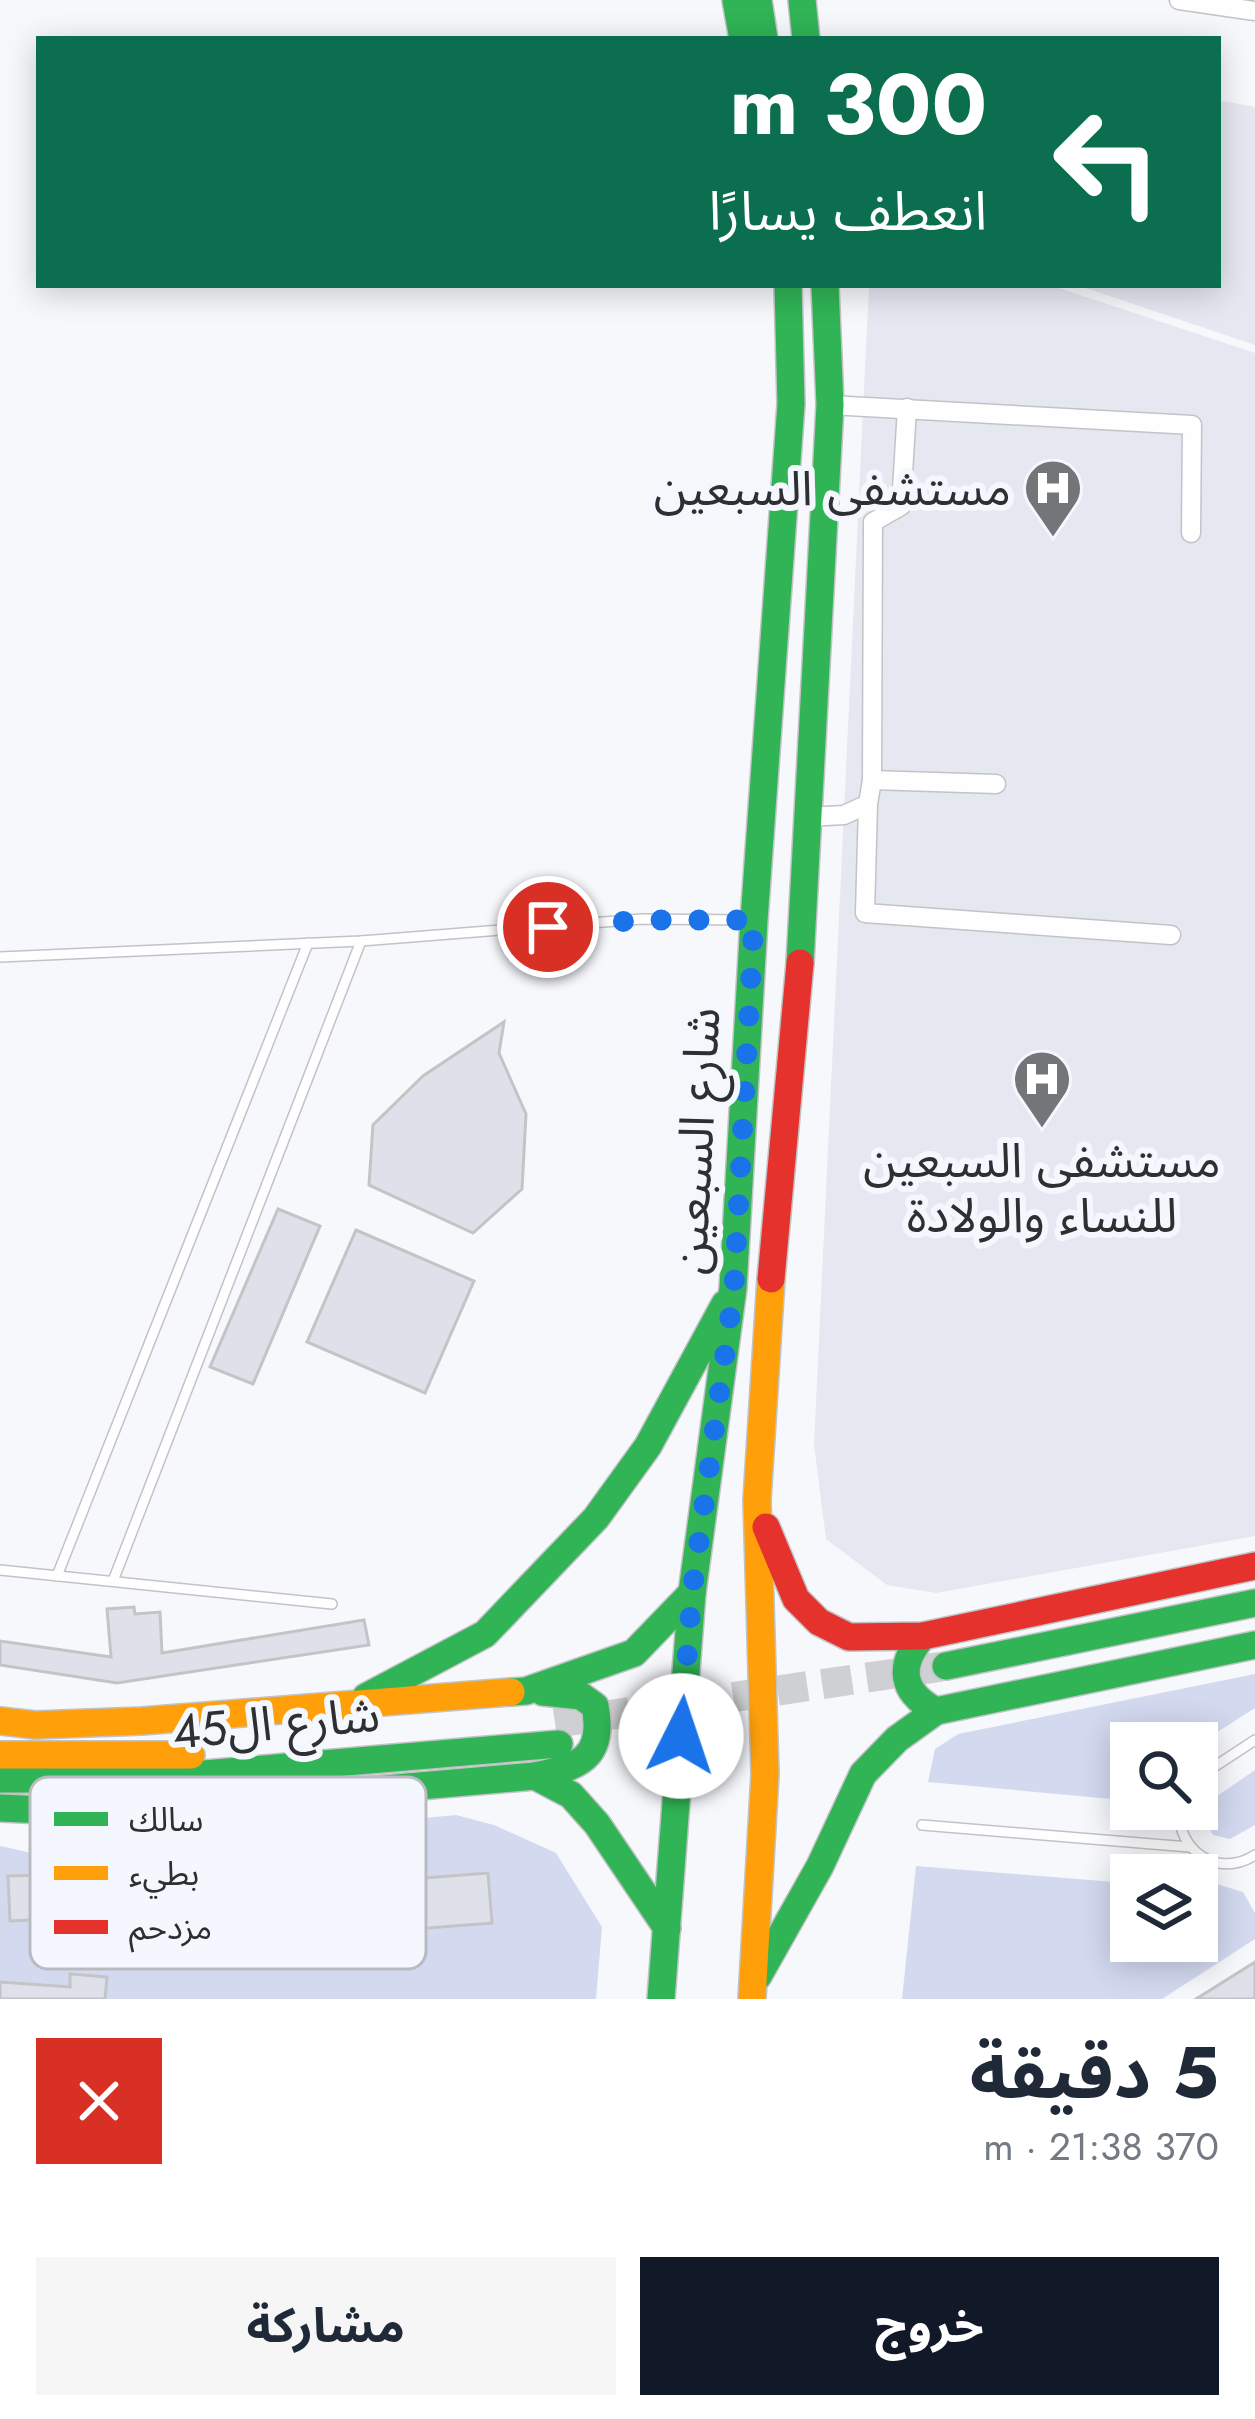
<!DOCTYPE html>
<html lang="ar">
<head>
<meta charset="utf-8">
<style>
  body { margin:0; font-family:Jost,"Noto Sans Arabic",sans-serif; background:#f6f6f7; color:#1f2937; direction:rtl; height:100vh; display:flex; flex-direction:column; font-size:45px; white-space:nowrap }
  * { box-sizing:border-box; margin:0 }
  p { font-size:39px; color:#747a83 }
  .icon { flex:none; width:66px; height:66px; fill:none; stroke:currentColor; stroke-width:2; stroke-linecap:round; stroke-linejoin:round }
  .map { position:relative; height:1999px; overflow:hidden; direction:ltr }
  .sheet { display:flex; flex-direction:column; background:#fff; flex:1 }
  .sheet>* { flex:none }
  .banner { position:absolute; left:36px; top:36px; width:1185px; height:252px; border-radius:0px; box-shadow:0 6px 30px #0003; direction:rtl; background:#0b6e4f; color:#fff; overflow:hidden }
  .tools { position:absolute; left:1110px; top:1722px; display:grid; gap:24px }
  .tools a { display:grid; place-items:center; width:108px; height:108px; border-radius:0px; background:#fff; box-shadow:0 6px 30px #0003; font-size:60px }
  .pin { position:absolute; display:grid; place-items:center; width:102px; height:102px; color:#fff; margin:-51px; border:6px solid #fff; border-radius:50%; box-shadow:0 3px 12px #0007 }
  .me { position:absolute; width:132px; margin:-66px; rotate:4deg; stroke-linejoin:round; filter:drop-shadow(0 0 9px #0008) }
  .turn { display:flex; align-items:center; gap:42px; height:252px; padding:0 36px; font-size:54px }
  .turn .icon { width:156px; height:156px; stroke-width:2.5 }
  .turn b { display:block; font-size:84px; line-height:102px }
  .round { display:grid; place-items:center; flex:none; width:126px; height:126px; border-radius:0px; background:#f6f6f7 }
  .summary { display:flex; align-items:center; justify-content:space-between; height:204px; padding:0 36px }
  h1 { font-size:72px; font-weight:700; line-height:90px }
  .cta { display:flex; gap:24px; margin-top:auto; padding:24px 36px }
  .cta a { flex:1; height:138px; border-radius:0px; background:#111827; color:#fff; font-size:48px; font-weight:700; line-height:138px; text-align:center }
  .cta a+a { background:#f6f6f7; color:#1f2937 }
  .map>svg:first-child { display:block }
  .built { fill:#e5e8f1 }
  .green { fill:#d3daf0 }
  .building { fill:#dee1e9; stroke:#c4c4c7; stroke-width:3 }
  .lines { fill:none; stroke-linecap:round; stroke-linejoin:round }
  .primary-tunnel { stroke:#cfd0d3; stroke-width:30; stroke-dasharray:30 15; stroke-linecap:butt }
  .lane-casing { stroke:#c2c3c6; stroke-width:12 }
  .street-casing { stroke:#c2c3c6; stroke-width:21 }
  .fast-casing { stroke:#c2c3c6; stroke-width:30 }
  .slow-casing { stroke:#c2c3c6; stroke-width:30 }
  .jam-casing { stroke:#c2c3c6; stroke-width:30 }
  .lane { stroke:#fefeff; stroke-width:9 }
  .street { stroke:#fefeff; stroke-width:18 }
  .fast { stroke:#30b455; stroke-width:27 }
  .slow { stroke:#ff9f0a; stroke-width:27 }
  .jam { stroke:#e5322d; stroke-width:27 }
  .route { stroke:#1a73e8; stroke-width:21; stroke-dasharray:0 37.8 }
  .labels { text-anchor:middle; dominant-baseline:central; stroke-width:12; stroke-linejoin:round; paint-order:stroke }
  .poi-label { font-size:48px; fill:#2e2f31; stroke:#f5f7fe; text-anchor:end }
  .street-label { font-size:48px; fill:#2e2f31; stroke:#f5f7fe }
  .key { fill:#f5f7fe; stroke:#b9bbc0; stroke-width:3 }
  .key-label { font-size:33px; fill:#2e2f31 }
</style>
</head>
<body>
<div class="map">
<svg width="1255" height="1999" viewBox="0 0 1255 1999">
  <rect width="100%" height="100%" fill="#f7f8fc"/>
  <!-- built -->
  <g class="built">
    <path d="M 1218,100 L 1255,107 L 1255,345 L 1077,285 L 1218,285 Z"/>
    <path d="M 869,285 L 1050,285 L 1255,353 L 1255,1536 L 936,1593 L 887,1585 L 826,1539 L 814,1444 Z"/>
  </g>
  <!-- green -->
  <g class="green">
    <path d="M 1255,1674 L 1255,1708 L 1197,1745 L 1131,1743 L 1131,1809 L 1149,1809 L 1141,1816 L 1121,1816 L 1122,1800 L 928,1782 L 935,1749 L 958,1734 Z"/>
    <path d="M 1255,1770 L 1255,1825 L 1230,1839 L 1213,1835 L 1204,1820 L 1207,1803 Z"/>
    <path d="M 456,1815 L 494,1825 L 556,1853 L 602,1927 L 596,1999 L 0,1999 L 0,1846 L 36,1854 Z"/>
    <path d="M 916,1866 L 1114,1882 L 1112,1866 L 1181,1873 L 1188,1875 L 1131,1875 L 1131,1941 L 1197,1941 L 1197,1878 L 1243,1892 L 1255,1913 L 1255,1939 L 1162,1999 L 902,1999 Z"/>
  </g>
  <!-- building -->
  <g class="building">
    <path d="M 504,1022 L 499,1053 L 526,1114 L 522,1189 L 473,1233 L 369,1185 L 373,1125 L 423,1076 Z"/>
    <path d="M 278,1209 L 320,1226 L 253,1384 L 210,1367 Z"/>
    <path d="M 356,1230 L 474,1281 L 425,1393 L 307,1342 Z"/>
    <path d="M 134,1607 L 135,1614 L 160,1612 L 162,1653 L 364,1620 L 369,1645 L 117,1683 L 0,1665 L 0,1641 L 111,1657 L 107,1609 Z"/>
    <path d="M 488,1873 L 492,1923 L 403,1930 L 399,1880 Z"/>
    <path d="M 50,1875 L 52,1919 L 10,1921 L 8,1876 Z"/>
    <path d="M 1255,1962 L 1255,1999 L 1196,1999 Z"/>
    <path d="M 70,1974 L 107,1977 L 105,1999 L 0,1999 L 0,1982 L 70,1987 Z"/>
  </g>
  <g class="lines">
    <!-- primary-tunnel -->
    <path class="primary-tunnel" d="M 555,1723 L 946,1666"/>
    <defs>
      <g id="lane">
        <path d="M 0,957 L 361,941 L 642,919 L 749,920"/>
        <path d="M 0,1570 L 332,1604"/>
        <path d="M 57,1576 L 308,943"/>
        <path d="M 113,1581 L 361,941"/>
        <path d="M 1197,1778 L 1255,1740"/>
        <path d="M 1179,1809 C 1177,1851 1218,1879 1255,1855"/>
        <path d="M 922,1825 L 1189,1847"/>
      </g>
      <g id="street">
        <path d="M 1179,0 L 1255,11"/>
        <path d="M 830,405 L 1192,425 L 1191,533"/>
        <path d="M 907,408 L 901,506 L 873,522 L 872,780 L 868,804 L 865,913 L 1171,935"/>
        <path d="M 872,780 L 996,784"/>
        <path d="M 808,817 L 844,815 L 868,804"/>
      </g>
      <g id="fast">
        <path d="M 736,0 L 743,39"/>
        <path d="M 758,0 L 764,39"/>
        <path d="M 802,0 L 806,39"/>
        <path d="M 800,963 L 830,405 L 825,285"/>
        <path d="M 923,1636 C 897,1666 901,1692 936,1711"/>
        <path d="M 946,1666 L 1255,1603"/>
        <path d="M 511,1692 L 526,1691 L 634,1653 L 692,1593"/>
        <path d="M 366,1697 L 485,1634 L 596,1518 L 648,1446 L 725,1304"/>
        <path d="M 535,1776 C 580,1767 605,1757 595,1706 L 581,1696 L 543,1692"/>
        <path d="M 0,1779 L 145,1779 L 559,1744"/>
        <path d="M 0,1808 L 109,1813 L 535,1776 L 571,1795 L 597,1824 L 667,1928"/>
        <path d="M 758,1976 L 820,1866 L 863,1774 L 897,1739 L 936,1711 L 1255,1645"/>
        <path d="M 661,1999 L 692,1593 L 733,1288 L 754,920 L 791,404 L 788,285"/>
      </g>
      <g id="slow">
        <path d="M 0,1721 L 35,1725 L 142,1721 L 511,1692"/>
        <path d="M 0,1755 L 191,1755"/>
        <path d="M 752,1999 L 765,1774 L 757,1500 L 771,1279"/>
      </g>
      <g id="jam">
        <path d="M 771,1279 L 800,963"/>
        <path d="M 766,1527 L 796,1599 L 819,1622 L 849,1637 L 923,1636 L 1255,1566"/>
      </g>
    </defs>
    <!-- lane casing -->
    <use href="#lane" class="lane-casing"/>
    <!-- street casing -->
    <use href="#street" class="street-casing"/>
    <!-- fast casing -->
    <use href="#fast" class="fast-casing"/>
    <!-- slow casing -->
    <use href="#slow" class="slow-casing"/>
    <!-- jam casing -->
    <use href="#jam" class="jam-casing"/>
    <!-- lane -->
    <use href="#lane" class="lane"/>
    <!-- street -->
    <use href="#street" class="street"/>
    <!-- fast -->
    <use href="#fast" class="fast"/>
    <!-- slow -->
    <use href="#slow" class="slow"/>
    <!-- jam -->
    <use href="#jam" class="jam"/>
  </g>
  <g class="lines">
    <!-- route -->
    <path class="route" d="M 548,927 L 642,920 L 754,920 L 734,1288 L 692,1593 L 681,1736"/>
  </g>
  <!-- icons -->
  <defs>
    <symbol id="hospital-pin" viewBox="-11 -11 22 30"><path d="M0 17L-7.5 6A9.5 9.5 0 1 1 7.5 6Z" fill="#747578" stroke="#f5f7fe"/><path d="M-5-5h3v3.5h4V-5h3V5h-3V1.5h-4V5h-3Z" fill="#fff"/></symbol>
  </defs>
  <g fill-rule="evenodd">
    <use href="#hospital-pin" x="1020" y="455" width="66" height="90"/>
    <use href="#hospital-pin" x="1009" y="1046" width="66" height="90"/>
  </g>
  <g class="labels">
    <!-- poi labels -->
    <g class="poi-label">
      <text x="1011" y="488">مستشفى السبعين</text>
      <text x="1042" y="1160" text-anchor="middle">مستشفى السبعين<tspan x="1042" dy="55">للنساء والولادة</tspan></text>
    </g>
    <!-- street labels -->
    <g class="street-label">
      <text transform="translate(696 1141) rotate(-87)">شارع السبعين</text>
      <text transform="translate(276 1723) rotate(-5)">شارع ال45</text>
    </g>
  </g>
  <!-- legend -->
  <rect x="30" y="1777" width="396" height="192" rx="18" class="key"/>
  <rect x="54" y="1812" width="54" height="14" fill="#30b455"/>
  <rect x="54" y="1866" width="54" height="14" fill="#ff9f0a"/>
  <rect x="54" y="1920" width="54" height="14" fill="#e5322d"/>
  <g class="key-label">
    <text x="129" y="1831">سالك</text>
    <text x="129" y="1885">بطيء</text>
    <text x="129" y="1939">مزدحم</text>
  </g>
</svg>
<div class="tools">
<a><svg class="icon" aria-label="search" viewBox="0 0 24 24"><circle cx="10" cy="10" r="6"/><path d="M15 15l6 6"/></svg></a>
<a><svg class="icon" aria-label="layers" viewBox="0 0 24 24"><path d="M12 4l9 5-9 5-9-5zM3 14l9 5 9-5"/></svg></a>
</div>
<div class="pin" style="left:548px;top:927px;background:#d93025"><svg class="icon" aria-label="arrive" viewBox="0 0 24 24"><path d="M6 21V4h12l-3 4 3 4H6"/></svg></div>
<svg class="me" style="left:681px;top:1736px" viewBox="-20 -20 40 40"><circle r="19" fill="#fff"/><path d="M0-13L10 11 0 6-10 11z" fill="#1a73e8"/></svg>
<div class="banner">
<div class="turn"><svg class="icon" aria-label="left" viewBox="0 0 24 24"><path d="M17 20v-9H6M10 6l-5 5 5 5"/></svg><div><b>300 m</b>انعطف يسارًا</div></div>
</div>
</div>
<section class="sheet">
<div class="summary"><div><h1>5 دقيقة</h1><p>370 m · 21:38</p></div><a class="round" style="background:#d93025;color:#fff"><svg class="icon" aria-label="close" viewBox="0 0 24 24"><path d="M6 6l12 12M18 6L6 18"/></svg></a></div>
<div class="cta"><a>خروج</a><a>مشاركة</a></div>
</section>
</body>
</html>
